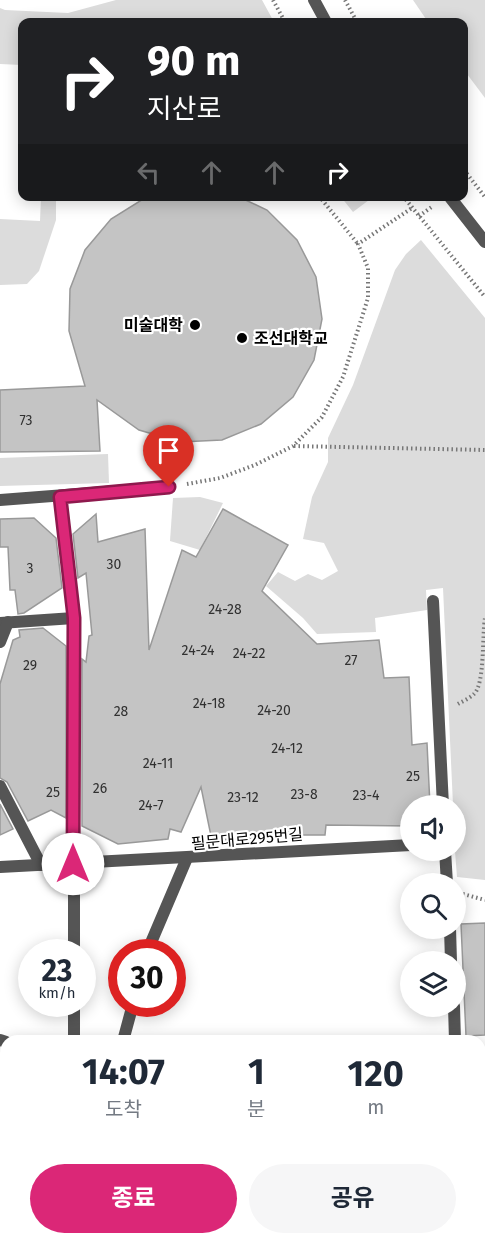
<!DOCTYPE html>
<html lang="ko">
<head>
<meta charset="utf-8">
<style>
  body { margin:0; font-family:"Fira Sans","Noto Sans KR",sans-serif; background:#f6f6f7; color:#1f2937; height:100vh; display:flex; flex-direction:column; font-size:22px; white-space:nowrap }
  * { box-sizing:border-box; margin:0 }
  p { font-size:20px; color:#747a83 }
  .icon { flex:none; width:33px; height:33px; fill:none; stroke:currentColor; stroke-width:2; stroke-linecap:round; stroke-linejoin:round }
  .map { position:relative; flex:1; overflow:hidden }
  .details { position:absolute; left:0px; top:1035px; width:486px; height:210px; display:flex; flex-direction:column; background:#fff; border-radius:18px 18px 0 0; box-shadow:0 3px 15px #0003 }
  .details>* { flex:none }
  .banner { position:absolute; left:18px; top:18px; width:450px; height:183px; border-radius:12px; box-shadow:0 3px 15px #0003; background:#202124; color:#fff; overflow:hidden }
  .tools { position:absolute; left:400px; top:795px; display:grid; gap:12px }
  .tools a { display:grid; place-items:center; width:66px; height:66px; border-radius:50%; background:#fff; box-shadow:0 3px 15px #0003; font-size:30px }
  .speed { position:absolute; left:18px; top:939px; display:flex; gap:12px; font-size:30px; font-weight:700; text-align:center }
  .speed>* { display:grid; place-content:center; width:78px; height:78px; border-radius:50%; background:#fff; box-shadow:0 3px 15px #0003; line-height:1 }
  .speed small { font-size:15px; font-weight:400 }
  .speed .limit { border:9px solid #d22; background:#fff; color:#111 }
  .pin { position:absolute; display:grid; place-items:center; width:51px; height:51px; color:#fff; margin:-62px -26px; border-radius:50% 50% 50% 0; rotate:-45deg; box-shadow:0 0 6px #0007 }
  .pin .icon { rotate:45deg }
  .me { position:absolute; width:66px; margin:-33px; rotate:0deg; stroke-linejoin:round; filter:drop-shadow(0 0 4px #0008) }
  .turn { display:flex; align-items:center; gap:21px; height:126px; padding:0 30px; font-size:27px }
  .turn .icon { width:78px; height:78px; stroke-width:2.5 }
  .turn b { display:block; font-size:42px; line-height:51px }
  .lanes { display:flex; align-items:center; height:57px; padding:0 30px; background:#0003; justify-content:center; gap:30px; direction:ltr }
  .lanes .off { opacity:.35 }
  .eta { display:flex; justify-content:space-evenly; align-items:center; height:102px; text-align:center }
  .eta b { font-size:36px; font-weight:700; line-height:42px }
  .action { display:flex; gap:12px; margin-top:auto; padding:12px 30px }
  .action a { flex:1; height:69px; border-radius:36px; background:#db2777; color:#fff; font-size:24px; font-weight:700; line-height:69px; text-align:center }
  .action a+a { background:#f6f6f7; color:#1f2937 }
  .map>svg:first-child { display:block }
  .green { fill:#dcdcdc }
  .building { fill:#c4c4c4; stroke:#999; stroke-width:1.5 }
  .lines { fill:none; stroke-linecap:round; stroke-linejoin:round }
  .path { stroke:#777; stroke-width:4; stroke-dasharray:1.5 3; stroke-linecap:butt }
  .service { stroke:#555; stroke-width:12 }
  .minor { stroke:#555; stroke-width:12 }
  .route-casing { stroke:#8e194d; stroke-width:15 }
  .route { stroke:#db2777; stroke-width:10 }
  .poi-dot { fill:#000; stroke:#fff; stroke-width:2 }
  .labels { text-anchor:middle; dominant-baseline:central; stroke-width:4.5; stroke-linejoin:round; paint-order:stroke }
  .number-label { font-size:14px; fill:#313131 }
  .poi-label { font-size:16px; font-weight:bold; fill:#000; stroke:#fff; text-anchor:end }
  .street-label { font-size:16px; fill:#000; stroke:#fff }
</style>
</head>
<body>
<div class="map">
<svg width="485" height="1245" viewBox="0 0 485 1245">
  <rect width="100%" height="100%" fill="#fff"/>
  <!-- green -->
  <g class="green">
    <path d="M 116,0 L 262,0 L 274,22 L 22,22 L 22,65 L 0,64 L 0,8 L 5,10 L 68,13 Z"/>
    <path d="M 413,0 L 485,0 L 485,98 L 464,70 L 464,22 L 428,22 Z"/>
    <path d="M 41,197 L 56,197 L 56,220 L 39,271 L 27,284 L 0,285 L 0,219 L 40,221 Z"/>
    <path d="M 341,197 L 373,197 L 353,212 Z"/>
    <path d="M 421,240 L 485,318 L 485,880 L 457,877 L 455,851 L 456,806 L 453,805 L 443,588 L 426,590 L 427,610 L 375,618 L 376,632 L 317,634 L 303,618 L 266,586 L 278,572 L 295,581 L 308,574 L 322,580 L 338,571 L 324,543 L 303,539 L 312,497 L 328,462 L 328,438 L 353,385 L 395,270 L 406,254 Z"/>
    <path d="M 108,454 L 109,483 L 0,486 L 0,458 Z"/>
    <path d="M 200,497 L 223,503 L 200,550 L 170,541 L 173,498 Z"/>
  </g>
  <!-- building -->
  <g class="building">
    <path d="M 148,196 L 237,196 L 267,210 L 297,240 L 316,277 L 322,319 L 314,360 L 293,397 L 261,424 L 222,440 L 180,442 L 139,430 L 97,400 L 100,451 L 0,452 L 0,390 L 85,386 L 69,331 L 70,289 L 85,250 L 111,219 Z"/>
    <path d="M 223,509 L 288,545 L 262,591 L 317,644 L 379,640 L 384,678 L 409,677 L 412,745 L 427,743 L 430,806 L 411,806 L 411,826 L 326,825 L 325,835 L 287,835 L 212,841 L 201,787 L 181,832 L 170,829 L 168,839 L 118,844 L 82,826 L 82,659 L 86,662 L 89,636 L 92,635 L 86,573 L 78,578 L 73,534 L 96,514 L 98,542 L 145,529 L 149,650 L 182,550 L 196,557 Z"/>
    <path d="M 34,518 L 56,538 L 62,588 L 24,613 L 18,614 L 15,590 L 10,590 L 8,547 L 0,547 L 0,519 Z"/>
    <path d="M 43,628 L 66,646 L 66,818 L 51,810 L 28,821 L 7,782 L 0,778 L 0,684 L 13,640 L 20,637 L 19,630 Z"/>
    <path d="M 0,804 L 13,829 L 0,835 Z"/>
    <path d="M 485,923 L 485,1035 L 466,1036 L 461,924 Z"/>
  </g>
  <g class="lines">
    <!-- path -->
    <g class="path">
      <path d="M 273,0 L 285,22"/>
      <path d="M 345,0 L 357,22"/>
      <path d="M 464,170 L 485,197"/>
      <path d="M 319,196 L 358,244"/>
      <path d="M 403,196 L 485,297"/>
      <path d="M 419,216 L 433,206"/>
      <path d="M 294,446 L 485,450"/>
      <path d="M 187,484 L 220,478 L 255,465 L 293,446 L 322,417 L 343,377 L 368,298 L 368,268 L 358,244 L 412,208"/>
      <path d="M 458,704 C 463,701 470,698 474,694 C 485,684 482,635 485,618"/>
      <path d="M 463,894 L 485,900"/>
    </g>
    <!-- service -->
    <g class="service">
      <path d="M 433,601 L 443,806"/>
      <path d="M 0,623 L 74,618"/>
      <path d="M 0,642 L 8,622"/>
      <path d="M 0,786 L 41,865"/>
      <path d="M 0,1040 L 6,1042"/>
    </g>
    <!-- minor -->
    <g class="minor">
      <path d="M 314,0 L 326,22"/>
      <path d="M 449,196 L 485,242"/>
      <path d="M 60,497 L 74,618 L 74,952"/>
      <path d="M 0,500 L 169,487"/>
      <path d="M 445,850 L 447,884"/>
      <path d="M 0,867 L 411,845"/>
      <path d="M 450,928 L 451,962"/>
      <path d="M 147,952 L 187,858"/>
      <path d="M 74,1004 L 74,1041"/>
      <path d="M 454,1006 L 455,1041"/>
      <path d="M 123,1041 L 133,1004"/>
      <path d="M 0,1070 L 6,1070"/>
      <path d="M 0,1225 L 6,1225"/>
      <path d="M 79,1239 L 79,1245"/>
      <path d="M 465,1239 L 466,1245"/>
    </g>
  </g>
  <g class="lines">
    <defs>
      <path id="route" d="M 73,864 L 74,618 L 60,497 L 169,487"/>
    </defs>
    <!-- route casing -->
    <use href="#route" class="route-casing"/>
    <!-- route -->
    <use href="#route" class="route"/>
  </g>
  <!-- markers -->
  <g class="poi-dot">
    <circle cx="195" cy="325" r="6"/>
    <circle cx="242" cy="338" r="6"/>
  </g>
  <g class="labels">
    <!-- number labels -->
    <g class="number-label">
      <text x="26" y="420">73</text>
      <text x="114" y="564">30</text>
      <text x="30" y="568">3</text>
      <text x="225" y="609">24-28</text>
      <text x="198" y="650">24-24</text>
      <text x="249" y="653">24-22</text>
      <text x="351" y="660">27</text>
      <text x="30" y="665">29</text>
      <text x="209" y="703">24-18</text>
      <text x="274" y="710">24-20</text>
      <text x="121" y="711">28</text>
      <text x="287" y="748">24-12</text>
      <text x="158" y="763">24-11</text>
      <text x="413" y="776">25</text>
      <text x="100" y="788">26</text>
      <text x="53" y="792">25</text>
      <text x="304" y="794">23-8</text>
      <text x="366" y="795">23-4</text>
      <text x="243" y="797">23-12</text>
      <text x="151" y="805">24-7</text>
    </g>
    <!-- poi labels -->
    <g class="poi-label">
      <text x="183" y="325">미술대학</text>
      <text x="254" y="338" text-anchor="start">조선대학교</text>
    </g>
    <!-- street labels -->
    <g class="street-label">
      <text transform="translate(247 839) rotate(-5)">필문대로295번길</text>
    </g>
  </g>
</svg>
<div class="tools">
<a><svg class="icon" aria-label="sound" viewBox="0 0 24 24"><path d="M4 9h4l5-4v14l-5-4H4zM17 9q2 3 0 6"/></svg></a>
<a><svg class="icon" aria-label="search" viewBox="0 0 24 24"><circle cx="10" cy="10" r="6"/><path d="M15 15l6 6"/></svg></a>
<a><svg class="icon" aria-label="layers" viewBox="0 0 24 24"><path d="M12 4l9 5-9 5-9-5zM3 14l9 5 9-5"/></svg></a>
</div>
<div class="speed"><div>23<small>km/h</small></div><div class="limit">30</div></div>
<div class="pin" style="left:169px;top:487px;background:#d93025"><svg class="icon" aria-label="arrive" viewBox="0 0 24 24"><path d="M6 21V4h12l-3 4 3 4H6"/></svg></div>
<svg class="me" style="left:73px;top:864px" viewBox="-20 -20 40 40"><circle r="19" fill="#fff"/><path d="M0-13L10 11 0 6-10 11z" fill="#db2777"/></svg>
<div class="banner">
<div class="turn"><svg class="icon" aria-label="right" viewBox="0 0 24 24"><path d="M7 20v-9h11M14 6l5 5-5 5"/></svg><div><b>90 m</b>지산로</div></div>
<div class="lanes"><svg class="icon off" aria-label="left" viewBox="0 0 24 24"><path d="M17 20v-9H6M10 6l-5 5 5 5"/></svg><svg class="icon off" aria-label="ahead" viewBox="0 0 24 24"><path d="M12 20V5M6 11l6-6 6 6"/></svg><svg class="icon off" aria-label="ahead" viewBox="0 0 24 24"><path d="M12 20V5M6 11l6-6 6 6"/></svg><svg class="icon" aria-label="right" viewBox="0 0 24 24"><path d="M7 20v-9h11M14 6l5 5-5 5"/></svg></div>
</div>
<section class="details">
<div class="eta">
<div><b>14:07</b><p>도착</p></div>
<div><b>1</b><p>분</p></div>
<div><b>120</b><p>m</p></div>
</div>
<div class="action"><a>종료</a><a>공유</a></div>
</section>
</div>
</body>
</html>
